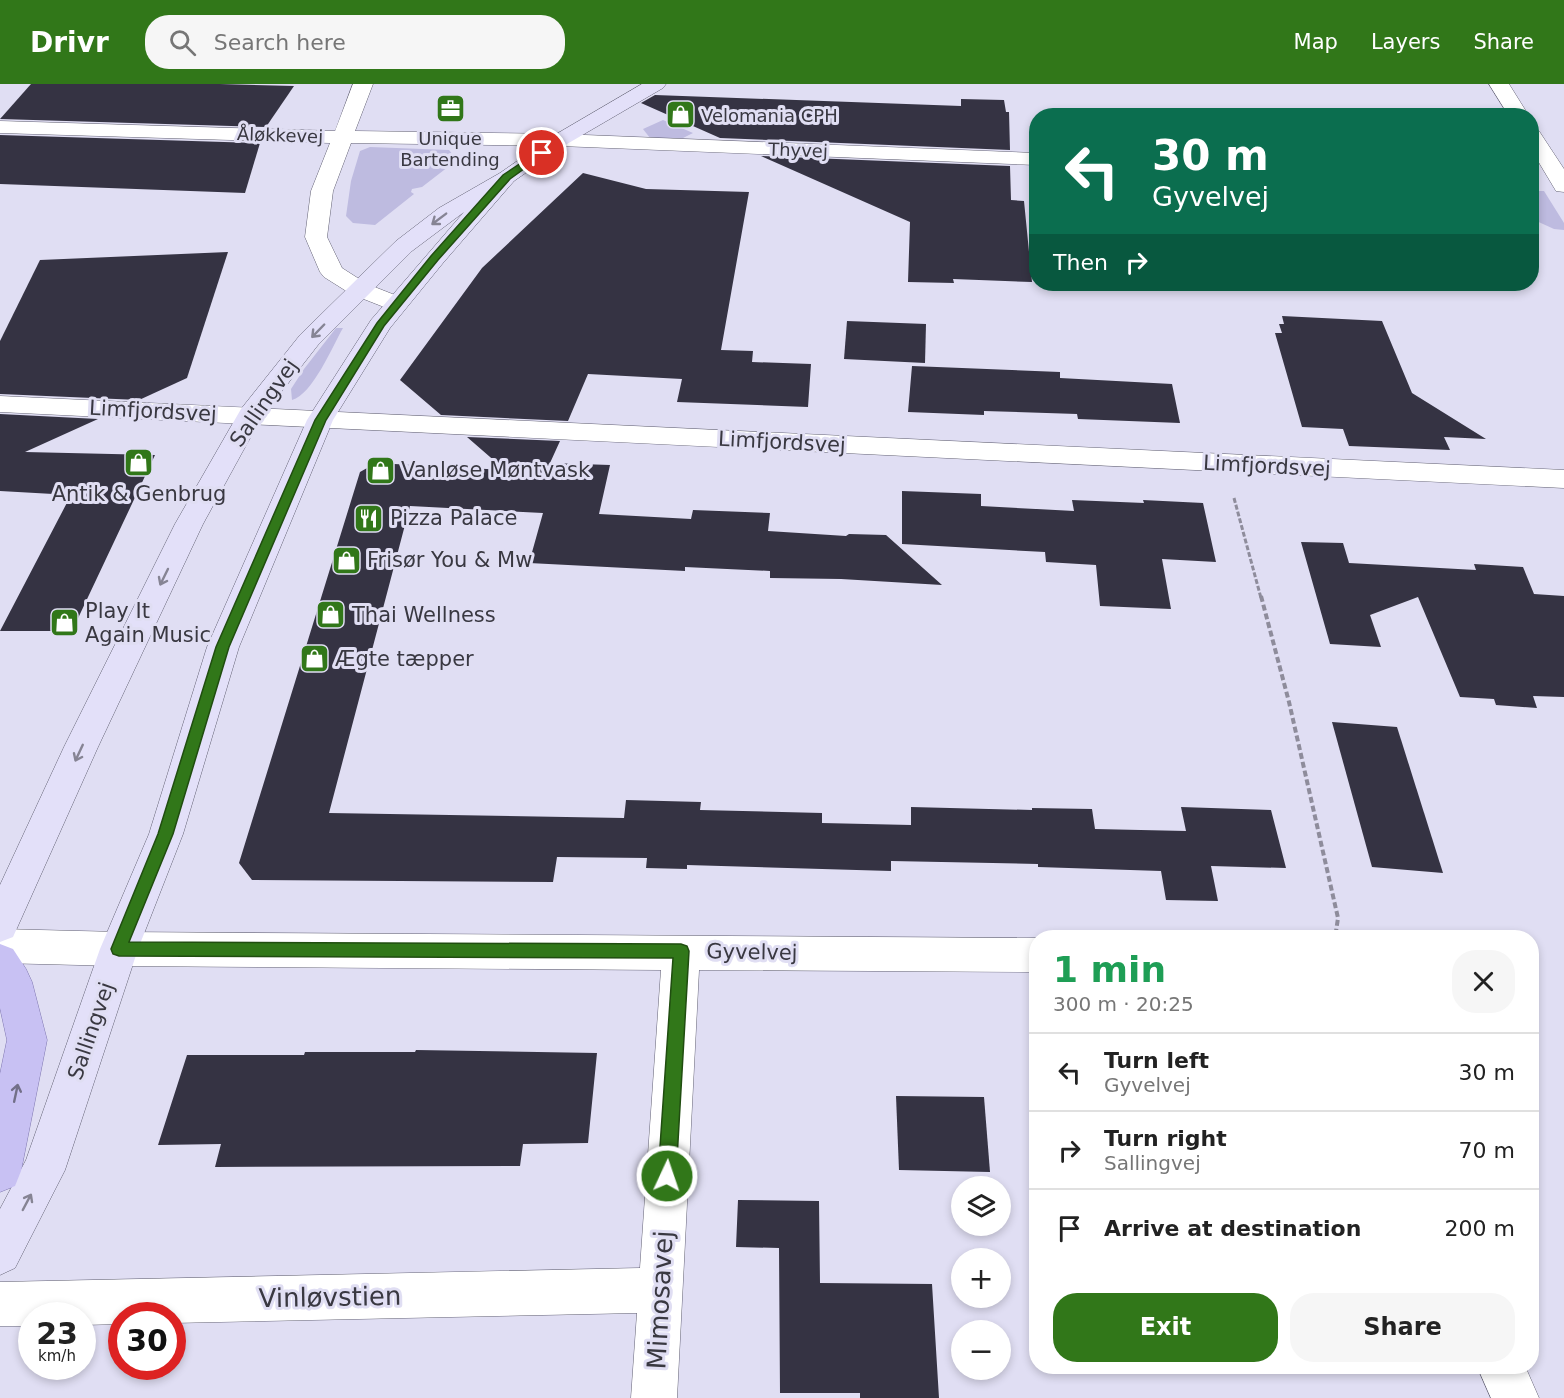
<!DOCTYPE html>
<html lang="en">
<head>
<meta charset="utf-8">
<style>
  body { margin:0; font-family:"DejaVu Sans",sans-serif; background:#f6f6f6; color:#222; height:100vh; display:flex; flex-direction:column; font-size:22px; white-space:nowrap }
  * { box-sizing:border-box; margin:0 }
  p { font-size:20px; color:#767676 }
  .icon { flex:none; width:33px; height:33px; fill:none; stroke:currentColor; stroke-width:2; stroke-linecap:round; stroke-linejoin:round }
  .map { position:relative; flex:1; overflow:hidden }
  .drawer { position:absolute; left:1029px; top:846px; width:510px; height:444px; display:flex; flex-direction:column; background:#fff; border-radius:24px; box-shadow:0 3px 9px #0003 }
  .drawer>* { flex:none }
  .hud { position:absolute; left:1029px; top:24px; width:510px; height:183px; border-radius:24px; box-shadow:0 3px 9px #0003; background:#0b6e4f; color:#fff; overflow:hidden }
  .buttons { position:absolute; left:951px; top:1092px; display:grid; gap:12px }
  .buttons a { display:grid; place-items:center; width:60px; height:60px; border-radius:50%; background:#fff; box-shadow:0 3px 9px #0003; font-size:30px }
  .speed { position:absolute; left:18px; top:1218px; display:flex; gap:12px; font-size:30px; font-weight:700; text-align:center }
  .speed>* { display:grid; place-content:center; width:78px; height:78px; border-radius:50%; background:#fff; box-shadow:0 3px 9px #0003; line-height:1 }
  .speed small { font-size:15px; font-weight:400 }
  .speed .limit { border:9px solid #d22; background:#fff; color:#111 }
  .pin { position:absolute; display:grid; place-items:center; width:51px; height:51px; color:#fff; margin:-26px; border:3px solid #fff; border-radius:50%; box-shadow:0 2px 6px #0007 }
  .me { position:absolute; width:66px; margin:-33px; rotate:3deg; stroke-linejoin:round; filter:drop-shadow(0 0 4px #0008) }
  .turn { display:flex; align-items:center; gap:21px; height:126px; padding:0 24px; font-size:27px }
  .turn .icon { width:78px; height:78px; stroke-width:2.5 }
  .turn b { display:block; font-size:42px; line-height:51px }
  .then { display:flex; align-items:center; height:57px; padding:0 24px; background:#0003; gap:12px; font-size:22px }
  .round { display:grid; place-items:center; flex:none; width:63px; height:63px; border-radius:24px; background:#f6f6f6 }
  .summary { display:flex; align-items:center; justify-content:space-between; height:102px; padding:0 24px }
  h1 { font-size:36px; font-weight:700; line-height:45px; color:#1e9e55 }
  .primary-button { display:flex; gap:12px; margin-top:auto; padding:12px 24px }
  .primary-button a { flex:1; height:69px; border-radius:24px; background:#317719; color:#fff; font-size:24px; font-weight:700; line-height:69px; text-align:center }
  .primary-button a+a { background:#f6f6f6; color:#222 }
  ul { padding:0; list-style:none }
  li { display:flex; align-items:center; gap:18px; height:78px; padding:0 24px; border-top:2px solid #e0e0e0 }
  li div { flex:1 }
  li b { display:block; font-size:22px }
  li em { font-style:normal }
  header { display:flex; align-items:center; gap:36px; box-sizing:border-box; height:84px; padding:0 30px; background:#317719; color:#fff }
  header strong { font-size:28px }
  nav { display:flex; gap:33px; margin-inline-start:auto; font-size:21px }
  .search { width:420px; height:54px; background:#f6f6f6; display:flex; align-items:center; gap:15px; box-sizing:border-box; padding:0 21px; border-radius:24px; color:#767676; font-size:22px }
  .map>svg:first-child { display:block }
  .green { fill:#bebbe0 }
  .building { fill:#353343 }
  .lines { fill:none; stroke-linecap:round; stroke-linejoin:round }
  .street-casing { stroke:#636274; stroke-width:1 }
  .secondary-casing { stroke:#636274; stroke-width:1 }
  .primary-casing { stroke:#7e76b0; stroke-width:1 }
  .path-far1 { stroke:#8e8c9b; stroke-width:3; stroke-dasharray:5 2; stroke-linecap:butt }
  .path { stroke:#8e8c9b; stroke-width:4; stroke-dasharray:6 3; stroke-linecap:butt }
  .street { fill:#fff; fill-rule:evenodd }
  .secondary { fill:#e3e0f9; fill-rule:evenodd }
  .primary { fill:#c8c1f3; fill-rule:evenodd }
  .oneway { stroke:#868494 }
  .oneway2 { stroke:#726f88 }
  .route { fill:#317719; stroke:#204d10; stroke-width:1.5 }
  .labels { text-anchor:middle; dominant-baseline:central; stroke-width:6; stroke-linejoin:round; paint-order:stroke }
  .far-poi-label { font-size:18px; fill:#393841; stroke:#e0def3; text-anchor:start }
  .far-street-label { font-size:18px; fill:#393841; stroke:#e0def3 }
  .street-label { font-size:21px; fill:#393841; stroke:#e0def3 }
  .poi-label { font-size:21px; fill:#393841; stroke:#e0def3; text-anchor:start }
  .near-street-label { font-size:26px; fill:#393841; stroke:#e0def3 }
</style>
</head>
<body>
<header>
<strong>Drivr</strong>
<div class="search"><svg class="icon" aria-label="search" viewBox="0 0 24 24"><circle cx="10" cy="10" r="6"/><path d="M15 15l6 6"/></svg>Search here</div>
<nav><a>Map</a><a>Layers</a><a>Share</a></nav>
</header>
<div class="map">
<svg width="1564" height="1314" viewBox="0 0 1564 1314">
  <rect width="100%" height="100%" fill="#e0def3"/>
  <!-- green -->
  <g class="green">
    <path d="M 663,36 L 693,49 L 683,54 L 650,54 L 643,45 Z"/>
    <path d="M 370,63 L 449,66 L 457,76 L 422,103 L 412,105 L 411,108 L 414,110 L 375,141 L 353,139 L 346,132 L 351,97 L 360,67 Z"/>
    <path d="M 1532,107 L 1544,107 L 1564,139 L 1564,146 L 1554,145 L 1532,135 Z"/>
    <path d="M 336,244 L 343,244 C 332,263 313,310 292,316 L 291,305 L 304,285 Z"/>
  </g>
  <!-- building -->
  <g class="building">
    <path d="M 31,0 L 220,0 L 294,2 L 266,43 L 0,35 Z"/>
    <path d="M 655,11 L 961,22 L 961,15 L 1004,16 L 1006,28 L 1009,28 L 1010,66 L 720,54 L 641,19 Z"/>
    <path d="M 0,51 L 260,59 L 245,109 L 0,100 Z"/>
    <path d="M 761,72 L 1010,82 L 1011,116 L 1024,117 L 1032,198 L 953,195 L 954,199 L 908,198 L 910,138 Z"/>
    <path d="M 583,89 L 646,105 L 749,108 L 721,266 L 753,267 L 752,278 L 811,280 L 808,323 L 677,318 L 682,295 L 588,290 L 568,337 L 441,331 L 400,296 L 482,184 Z"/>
    <path d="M 228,168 L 187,294 L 139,316 L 0,310 L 0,257 L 40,176 Z"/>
    <path d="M 1282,232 L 1382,237 L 1412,309 L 1486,355 L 1444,353 L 1450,366 L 1349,362 L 1343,345 L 1302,343 L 1275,249 L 1282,249 L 1279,240 L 1284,240 Z"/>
    <path d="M 847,237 L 926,240 L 925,279 L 844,275 Z"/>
    <path d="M 912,282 L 1060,288 L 1060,294 L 1172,300 L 1180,339 L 1078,335 L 1077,330 L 984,327 L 984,331 L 908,328 Z"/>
    <path d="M 0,330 L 98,335 L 25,368 L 155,371 L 72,547 L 0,547 L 71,411 L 0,407 Z"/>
    <path d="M 467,353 L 560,357 L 550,379 L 610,381 L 599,430 L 691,435 L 693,426 L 770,429 L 768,447 L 846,452 L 849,450 L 886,451 L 942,501 L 841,495 L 770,494 L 770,487 L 685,483 L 685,487 L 529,479 L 543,429 L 410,422 L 329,729 L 624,734 L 626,716 L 701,718 L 700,726 L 822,729 L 822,739 L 911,741 L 911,723 L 1032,726 L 1032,724 L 1092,725 L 1095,745 L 1186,747 L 1181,723 L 1271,726 L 1286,784 L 1211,782 L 1218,817 L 1166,816 L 1161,787 L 1038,783 L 1038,780 L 891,777 L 891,787 L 687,781 L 687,785 L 646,784 L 647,774 L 557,773 L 553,798 L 252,796 L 239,779 L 360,388 L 376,379 L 505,386 Z"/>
    <path d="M 902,407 L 981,410 L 981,422 L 1074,427 L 1072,416 L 1144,419 L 1143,416 L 1203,419 L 1216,478 L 1162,475 L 1171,525 L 1100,522 L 1096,481 L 1046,478 L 1045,468 L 902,460 Z"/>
    <path d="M 1301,458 L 1343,459 L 1349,479 L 1476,486 L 1474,480 L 1523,483 L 1534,510 L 1564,512 L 1564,613 L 1533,612 L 1537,624 L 1496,621 L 1494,615 L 1460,613 L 1418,513 L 1370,531 L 1381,563 L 1330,560 Z"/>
    <path d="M 1332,638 L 1397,643 L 1443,789 L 1372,783 Z"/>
    <path d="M 416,966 L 597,969 L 588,1059 L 523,1060 L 520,1082 L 215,1083 L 221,1060 L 158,1061 L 187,971 L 304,971 L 305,968 L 415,968 Z"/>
    <path d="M 896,1012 L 984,1013 L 990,1088 L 899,1086 Z"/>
    <path d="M 738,1116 L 819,1117 L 820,1199 L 932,1200 L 939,1314 L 860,1314 L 860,1309 L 780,1309 L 779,1164 L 736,1163 Z"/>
  </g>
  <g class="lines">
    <defs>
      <g id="street">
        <path d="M 353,0 L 373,0 L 355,47 L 560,50 L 1036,69 L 1036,81 L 560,62 L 351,59 L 333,107 L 327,153 L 342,184 L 367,200 L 405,215 L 409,220 L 405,225 L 397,227 L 389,225 L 351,210 L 324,193 L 320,188 L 305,153 L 311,107 L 330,59 L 0,49 L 0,37 L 335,47 Z"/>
        <path d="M 1489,0 L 1509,0 L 1529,32 L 1509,32 Z"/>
        <path d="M 1532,45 L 1539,47 L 1564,85 L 1564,108 L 1556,107 L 1532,67 Z"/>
        <path d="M 0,312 L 1564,386 L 1564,404 L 0,328 Z"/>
        <path d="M 0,845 L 119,848 L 1036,854 L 1036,888 L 699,886 L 677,1314 L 631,1314 L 637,1229 L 172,1239 L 172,1232 L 122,1232 L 122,1240 L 82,1241 L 82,1232 L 32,1232 L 32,1242 L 0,1242 L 0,1198 L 640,1184 L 661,886 L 119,882 L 0,879 Z"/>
        <path d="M 1477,1282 L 1525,1282 L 1539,1314 L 1491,1314 Z"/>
      </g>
      <path id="secondary" d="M 642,0 L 666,0 L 663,4 L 567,60 L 514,97 L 443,179 L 390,244 L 333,336 L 239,563 L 183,750 L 138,865 L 65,1086 L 15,1184 L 0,1191 L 0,1125 L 26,1076 L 100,865 L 149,750 L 207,563 L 307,336 L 371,236 L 464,128 L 412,167 L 318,261 L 261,334 L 203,440 L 98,663 L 13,853 L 0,858 L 0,801 L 64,663 L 175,440 L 241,325 L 300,251 L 396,157 L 439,124 L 500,89 L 553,52 Z"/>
      <path id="primary" d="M 0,860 L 13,865 L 26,885 L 32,898 L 47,956 L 21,1087 L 15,1102 L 0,1108 L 0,990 L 7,956 L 0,924 Z"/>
    </defs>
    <!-- street casing -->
    <use href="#street" class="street-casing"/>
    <!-- secondary casing -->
    <use href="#secondary" class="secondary-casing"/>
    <!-- primary casing -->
    <use href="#primary" class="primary-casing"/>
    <!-- path-far1 -->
    <path class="path-far1" d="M 1234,414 L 1261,514"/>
    <!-- path -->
    <path class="path" d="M 1261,512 L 1289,618 L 1338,834 L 1335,854"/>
    <!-- street -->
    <use href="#street" class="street"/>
    <!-- secondary -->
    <use href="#secondary" class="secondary"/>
    <!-- primary -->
    <use href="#primary" class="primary"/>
  </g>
  <!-- one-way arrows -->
  <defs><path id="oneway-shaft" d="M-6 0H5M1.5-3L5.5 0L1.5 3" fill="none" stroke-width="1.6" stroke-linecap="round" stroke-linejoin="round" transform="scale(1.5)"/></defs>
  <g class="oneway">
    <use href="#oneway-shaft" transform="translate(439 135) rotate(143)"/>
    <use href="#oneway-shaft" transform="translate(318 247) rotate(134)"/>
    <use href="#oneway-shaft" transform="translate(164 493) rotate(116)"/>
    <use href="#oneway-shaft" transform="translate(79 669) rotate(115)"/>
    <use href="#oneway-shaft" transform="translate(27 1118) rotate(-62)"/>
  </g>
  <use class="oneway2" href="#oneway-shaft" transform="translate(16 1009) rotate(-78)"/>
  <!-- route -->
  <path class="route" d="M 539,67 L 546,69 L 510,95 L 438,176 L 384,242 L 326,336 L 229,563 L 173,750 L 129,858 L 681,860 L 687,862 L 689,867 L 676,1092 L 673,1098 L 667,1101 L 661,1098 L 658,1092 L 673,874 L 119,872 L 113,870 L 111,865 L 158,750 L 216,563 L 315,336 L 377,239 L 431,172 L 503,91 Z"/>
  <!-- icons -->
  <defs>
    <symbol id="office-square" viewBox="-11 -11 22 22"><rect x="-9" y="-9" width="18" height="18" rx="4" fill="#317719" stroke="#e0def3"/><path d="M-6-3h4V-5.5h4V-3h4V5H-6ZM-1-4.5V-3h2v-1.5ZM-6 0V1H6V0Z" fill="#fff"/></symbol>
    <symbol id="shop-square" viewBox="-11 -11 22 22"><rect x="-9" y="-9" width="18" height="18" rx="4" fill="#317719" stroke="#e0def3"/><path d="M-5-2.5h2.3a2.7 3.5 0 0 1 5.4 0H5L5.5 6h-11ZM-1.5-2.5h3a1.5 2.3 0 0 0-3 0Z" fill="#fff"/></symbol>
    <symbol id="restaurant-square" viewBox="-11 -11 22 22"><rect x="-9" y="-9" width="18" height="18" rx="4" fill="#317719" stroke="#e0def3"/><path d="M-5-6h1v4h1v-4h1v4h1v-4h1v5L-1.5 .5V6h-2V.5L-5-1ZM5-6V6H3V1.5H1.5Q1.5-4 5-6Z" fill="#fff"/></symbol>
  </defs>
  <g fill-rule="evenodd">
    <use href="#office-square" x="434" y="8" width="33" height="33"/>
    <use href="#shop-square" x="664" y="14" width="33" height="33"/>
    <use href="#shop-square" x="122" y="362" width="33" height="33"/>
    <use href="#shop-square" x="364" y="370" width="33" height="33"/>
    <use href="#restaurant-square" x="352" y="418" width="33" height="33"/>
    <use href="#shop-square" x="330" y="460" width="33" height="33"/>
    <use href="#shop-square" x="314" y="514" width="33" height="33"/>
    <use href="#shop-square" x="48" y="522" width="33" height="33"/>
    <use href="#shop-square" x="298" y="558" width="33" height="33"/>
  </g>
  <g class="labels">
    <!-- far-poi labels -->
    <g class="far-poi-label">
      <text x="701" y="31">Velomania CPH</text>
      <text x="450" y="54" text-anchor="middle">Unique<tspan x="450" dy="21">Bartending</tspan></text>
    </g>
    <!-- far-street labels -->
    <g class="far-street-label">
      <text transform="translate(280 51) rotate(2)">Åløkkevej</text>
      <text transform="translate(798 66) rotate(2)">Thyvej</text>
    </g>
    <!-- street labels -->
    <g class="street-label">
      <text transform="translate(264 319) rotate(-55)">Sallingvej</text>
      <text transform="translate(153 327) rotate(3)">Limfjordsvej</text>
      <text transform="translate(782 358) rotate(3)">Limfjordsvej</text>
      <text transform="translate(1267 382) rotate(3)">Limfjordsvej</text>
      <text transform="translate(752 868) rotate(1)">Gyvelvej</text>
      <text transform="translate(91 947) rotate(-71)">Sallingvej</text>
    </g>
    <!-- poi labels -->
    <g class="poi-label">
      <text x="401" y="386">Vanløse Møntvask</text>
      <text x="139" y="410" text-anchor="middle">Antik &amp; Genbrug</text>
      <text x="390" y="434">Pizza Palace</text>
      <text x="367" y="476">Frisør You &amp; Mw</text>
      <text x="85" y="527">Play It<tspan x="85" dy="24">Again Music</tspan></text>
      <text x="352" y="531">Thai Wellness</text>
      <text x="335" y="575">Ægte tæpper</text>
    </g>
    <!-- near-street labels -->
    <g class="near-street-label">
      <text transform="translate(330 1213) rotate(-1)">Vinløvstien</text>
      <text transform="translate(660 1216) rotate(-87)">Mimosavej</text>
    </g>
  </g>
</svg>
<div class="buttons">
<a><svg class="icon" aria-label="layers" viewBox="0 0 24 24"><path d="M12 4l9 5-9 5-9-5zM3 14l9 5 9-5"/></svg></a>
<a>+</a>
<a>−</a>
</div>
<div class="speed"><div>23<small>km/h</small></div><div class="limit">30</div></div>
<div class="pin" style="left:542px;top:69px;background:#d93025"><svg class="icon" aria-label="arrive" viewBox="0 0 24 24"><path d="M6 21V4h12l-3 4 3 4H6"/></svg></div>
<svg class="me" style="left:667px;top:1092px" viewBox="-20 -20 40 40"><circle r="17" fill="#317719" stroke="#fff" stroke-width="3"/><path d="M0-11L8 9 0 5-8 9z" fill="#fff"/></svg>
<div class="hud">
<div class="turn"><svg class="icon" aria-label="left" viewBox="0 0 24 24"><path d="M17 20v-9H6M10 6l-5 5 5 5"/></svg><div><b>30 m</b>Gyvelvej</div></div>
<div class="then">Then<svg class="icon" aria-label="right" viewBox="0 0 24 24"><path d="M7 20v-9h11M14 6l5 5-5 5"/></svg></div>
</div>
<section class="drawer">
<div class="summary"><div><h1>1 min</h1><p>300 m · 20:25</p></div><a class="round"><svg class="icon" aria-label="close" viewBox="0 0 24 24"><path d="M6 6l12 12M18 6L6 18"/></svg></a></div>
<ul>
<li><svg class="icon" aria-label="left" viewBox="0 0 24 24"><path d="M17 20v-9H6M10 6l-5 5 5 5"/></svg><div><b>Turn left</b><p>Gyvelvej</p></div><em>30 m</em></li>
<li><svg class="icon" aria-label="right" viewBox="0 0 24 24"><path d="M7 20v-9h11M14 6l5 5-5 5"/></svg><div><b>Turn right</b><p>Sallingvej</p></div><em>70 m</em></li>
<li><svg class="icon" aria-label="arrive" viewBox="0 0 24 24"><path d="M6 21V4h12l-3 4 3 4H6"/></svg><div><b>Arrive at destination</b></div><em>200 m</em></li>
</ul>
<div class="primary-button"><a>Exit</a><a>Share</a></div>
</section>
</div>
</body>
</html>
